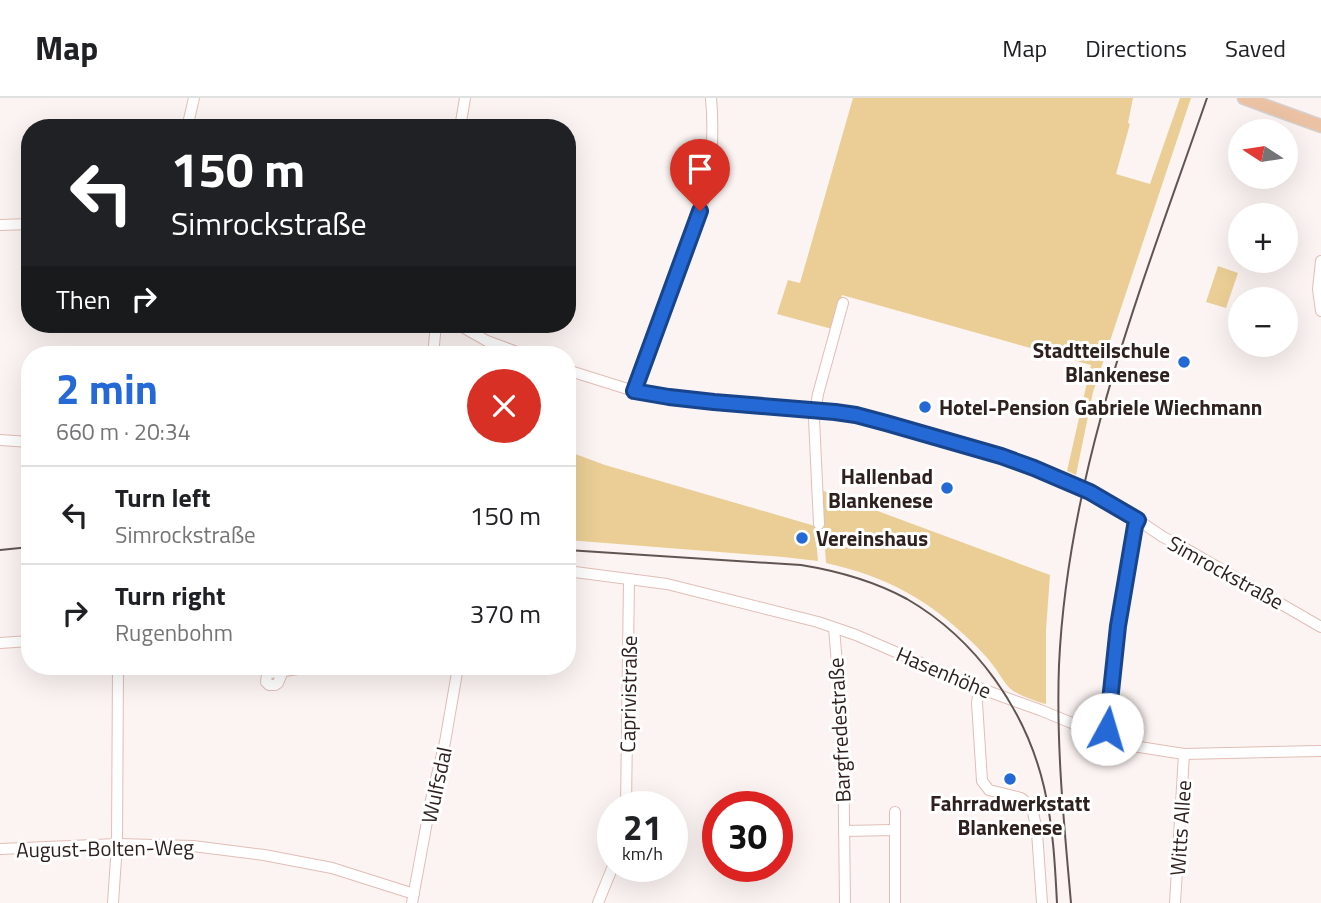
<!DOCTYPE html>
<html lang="en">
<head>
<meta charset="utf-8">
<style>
  body { margin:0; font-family:"Titillium Web",sans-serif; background:#f2f2f2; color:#202124; height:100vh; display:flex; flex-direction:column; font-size:26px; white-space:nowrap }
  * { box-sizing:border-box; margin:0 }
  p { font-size:23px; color:#757577 }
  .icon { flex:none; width:38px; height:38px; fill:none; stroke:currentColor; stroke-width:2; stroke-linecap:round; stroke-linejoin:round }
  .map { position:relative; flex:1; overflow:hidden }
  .panel { position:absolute; left:21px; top:248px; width:555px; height:329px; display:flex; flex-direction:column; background:#fff; border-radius:28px; box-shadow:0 7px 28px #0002 }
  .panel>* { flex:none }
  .hud { position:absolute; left:21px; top:21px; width:555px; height:214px; border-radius:28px; box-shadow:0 7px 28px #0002; background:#202124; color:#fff; overflow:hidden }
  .needle { width:46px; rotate:282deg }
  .controls { position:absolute; left:1228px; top:21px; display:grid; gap:14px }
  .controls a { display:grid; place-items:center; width:70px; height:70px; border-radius:50%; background:#fff; box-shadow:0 7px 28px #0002; font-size:35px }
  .speed { position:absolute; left:597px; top:693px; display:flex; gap:14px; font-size:35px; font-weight:700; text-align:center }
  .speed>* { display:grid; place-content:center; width:91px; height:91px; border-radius:50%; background:#fff; box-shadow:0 7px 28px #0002; line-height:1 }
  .speed small { font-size:18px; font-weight:400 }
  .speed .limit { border:10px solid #d22; background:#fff; color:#111 }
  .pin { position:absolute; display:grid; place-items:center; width:60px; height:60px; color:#fff; margin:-72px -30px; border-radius:50% 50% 50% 0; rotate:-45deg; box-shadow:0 0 7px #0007 }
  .pin .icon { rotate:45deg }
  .me { position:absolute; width:77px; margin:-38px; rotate:6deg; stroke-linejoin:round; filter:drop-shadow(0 0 5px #0008) }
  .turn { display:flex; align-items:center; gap:24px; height:147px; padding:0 35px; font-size:32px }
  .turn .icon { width:91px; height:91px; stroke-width:2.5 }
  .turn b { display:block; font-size:49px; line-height:60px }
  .then { display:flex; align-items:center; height:66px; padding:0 35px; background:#0003; gap:14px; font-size:26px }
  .round { display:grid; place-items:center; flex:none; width:74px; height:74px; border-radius:37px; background:#f2f2f2 }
  .overview { display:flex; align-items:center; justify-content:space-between; height:119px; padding:0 35px }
  h1 { font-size:42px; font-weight:700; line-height:52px; color:#2469d5 }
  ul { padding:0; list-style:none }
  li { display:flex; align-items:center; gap:21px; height:98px; padding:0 35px; border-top:2px solid #e0e0e0 }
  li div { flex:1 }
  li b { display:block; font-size:26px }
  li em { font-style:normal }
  header { display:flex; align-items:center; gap:42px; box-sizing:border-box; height:98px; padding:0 35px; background:#fff; border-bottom:2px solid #e0e0e0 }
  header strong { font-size:33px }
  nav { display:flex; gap:38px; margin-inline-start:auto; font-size:24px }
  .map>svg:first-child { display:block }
  .green { fill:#eace96 }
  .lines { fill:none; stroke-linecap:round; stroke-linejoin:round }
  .minor-casing { stroke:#e1beb6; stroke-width:12 }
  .major-casing { stroke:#d5d3d2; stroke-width:15 }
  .minor { stroke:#fff; stroke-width:10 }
  .major { stroke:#ebc2a3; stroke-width:12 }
  .tram { stroke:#615552; stroke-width:2 }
  .route-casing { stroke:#17448a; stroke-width:18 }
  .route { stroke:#2469d5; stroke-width:12 }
  .poi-dot { fill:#2469d5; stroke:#fff; stroke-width:2.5 }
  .labels { text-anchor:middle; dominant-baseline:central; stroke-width:6; stroke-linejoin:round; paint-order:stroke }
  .poi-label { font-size:21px; font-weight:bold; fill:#2e211e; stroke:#fff; text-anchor:end }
  .street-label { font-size:21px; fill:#2e211e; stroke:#fff }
</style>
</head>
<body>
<header>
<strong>Map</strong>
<nav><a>Map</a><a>Directions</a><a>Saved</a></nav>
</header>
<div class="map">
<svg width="1321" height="805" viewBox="0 0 1321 805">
  <rect width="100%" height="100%" fill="#fcf4f2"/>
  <!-- green -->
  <g class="green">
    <path d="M 853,0 L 1133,0 L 1128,25 L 1130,26 L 1116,76 L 1150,86 L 1180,0 L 1191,0 L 1093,294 L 1076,377 L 1067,373 L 1091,267 L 842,197 L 832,231 L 777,216 L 788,182 L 800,185 Z"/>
    <path d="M 1218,168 L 1238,175 L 1226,210 L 1206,204 Z"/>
    <path d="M 567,353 L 605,367 L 815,428 L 818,463 L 783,459 L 567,442 Z"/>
    <path d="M 821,392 L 1050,477 L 1046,532 L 1046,606 C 1037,604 1019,597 1012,592 C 1004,586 999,574 992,566 C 987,559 980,552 974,546 C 928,501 888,479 826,465 Z"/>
  </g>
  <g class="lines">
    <defs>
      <g id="minor">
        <path d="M 187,30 L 194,0"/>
        <path d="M 460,30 L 465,0"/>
        <path d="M 0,127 L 30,126"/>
        <path d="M 1321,163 L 1318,191 L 1321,213"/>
        <path d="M 457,226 L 487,243 L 525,257"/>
        <path d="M 433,257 L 436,226"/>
        <path d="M 567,272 L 634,293 L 669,299 L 767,310 L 835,314 L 857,317 L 892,326 L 1001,358 L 1059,380 L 1090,395 L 1138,422 L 1163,439 L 1181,448 L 1321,529"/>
        <path d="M 634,293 L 708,91 C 712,60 714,31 711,0"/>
        <path d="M 0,342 L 30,344"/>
        <path d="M 819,426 L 814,321 L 818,296 L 843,205"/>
        <path d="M 567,473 L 667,486 L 818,524 L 856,537 L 979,590 L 1040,612 L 1116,643 L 1133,648 L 1184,656 L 1321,653"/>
        <path d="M 834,530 L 843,638 L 845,805"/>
        <path d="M 0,545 L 30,543"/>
        <path d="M 283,573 L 278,585 L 275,587 L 269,587 L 266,584 L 267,577 L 270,575 L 312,569"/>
        <path d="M 979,590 L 977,605 L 982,683 L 989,692 L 1021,700 L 1032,709 L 1037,734 L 1042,805"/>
        <path d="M 1105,639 L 1107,631 L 1118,528 L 1135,428 L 1138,422"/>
        <path d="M 626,709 L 629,482"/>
        <path d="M 895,714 L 895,805"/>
        <path d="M 844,733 L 895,732"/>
        <path d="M 0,751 L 117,746 L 193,748 L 264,757 L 332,770 L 414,796"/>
        <path d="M 113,805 L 117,746 L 118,569"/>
        <path d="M 412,805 L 431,702 L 445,644 L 458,569"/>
        <path d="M 598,805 L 613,768"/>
        <path d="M 1175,805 L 1184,656"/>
      </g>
      <path id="major" d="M 1244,0 L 1321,28"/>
    </defs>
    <!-- minor casing -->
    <use href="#minor" class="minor-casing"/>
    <!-- major casing -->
    <use href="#major" class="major-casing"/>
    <!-- minor -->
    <use href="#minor" class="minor"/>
    <!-- major -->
    <use href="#major" class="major"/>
    <!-- tram -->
    <g class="tram">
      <path d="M 0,452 L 30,449"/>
      <path d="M 567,452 L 801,467 C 838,473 874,483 907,501 C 976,541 1026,612 1044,689 C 1053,727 1055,766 1057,805"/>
      <path d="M 1071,805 C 1064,726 1056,647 1059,567 C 1068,370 1143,185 1207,0"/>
    </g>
  </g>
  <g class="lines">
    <defs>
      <path id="route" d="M 700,113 L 634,293 L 669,299 L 714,304 L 835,314 L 856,317 L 886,325 L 1001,358 L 1034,370 L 1090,394 L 1138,422 L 1135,428 L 1118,528 L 1107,631"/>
    </defs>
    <!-- route casing -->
    <use href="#route" class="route-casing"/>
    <!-- route -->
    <use href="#route" class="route"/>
  </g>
  <!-- markers -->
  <g class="poi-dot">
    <circle cx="1184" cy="264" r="7"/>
    <circle cx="925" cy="309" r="7"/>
    <circle cx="947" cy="390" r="7"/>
    <circle cx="802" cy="440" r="7"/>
    <circle cx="1010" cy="681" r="7"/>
  </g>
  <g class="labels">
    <!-- poi labels -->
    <g class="poi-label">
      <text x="1170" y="252">Stadtteilschule<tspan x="1170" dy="24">Blankenese</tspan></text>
      <text x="939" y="309" text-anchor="start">Hotel-Pension Gabriele Wiechmann</text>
      <text x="933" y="378">Hallenbad<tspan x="933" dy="24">Blankenese</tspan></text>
      <text x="816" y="440" text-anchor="start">Vereinshaus</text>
      <text x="1010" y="705" text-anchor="middle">Fahrradwerkstatt<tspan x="1010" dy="24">Blankenese</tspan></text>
    </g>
    <!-- street labels -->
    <g class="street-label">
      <text transform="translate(1226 474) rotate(29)">Simrockstraße</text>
      <text transform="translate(944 574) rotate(23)">Hasenhöhe</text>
      <text transform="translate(628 596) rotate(-89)">Caprivistraße</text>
      <text transform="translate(839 632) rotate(-93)">Bargfredestraße</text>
      <text transform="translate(436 687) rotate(-78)">Wulfsdal</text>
      <text transform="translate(1180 730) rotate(-86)">Witts Allee</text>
      <text transform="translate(105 750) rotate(-1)">August-Bolten-Weg</text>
    </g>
  </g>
</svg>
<div class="controls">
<a><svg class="needle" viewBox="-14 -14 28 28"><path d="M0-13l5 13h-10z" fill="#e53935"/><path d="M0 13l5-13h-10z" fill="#757577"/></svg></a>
<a>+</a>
<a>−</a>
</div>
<div class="speed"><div>21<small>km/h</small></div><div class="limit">30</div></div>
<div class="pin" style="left:700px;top:113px;background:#d93025"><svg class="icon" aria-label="arrive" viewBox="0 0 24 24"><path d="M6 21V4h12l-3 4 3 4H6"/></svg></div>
<svg class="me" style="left:1107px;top:631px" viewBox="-20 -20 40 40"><circle r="19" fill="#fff"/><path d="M0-13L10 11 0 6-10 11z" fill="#2469d5"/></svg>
<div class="hud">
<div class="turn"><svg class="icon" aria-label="left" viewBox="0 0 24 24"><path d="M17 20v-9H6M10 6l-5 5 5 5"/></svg><div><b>150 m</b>Simrockstraße</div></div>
<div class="then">Then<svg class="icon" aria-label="right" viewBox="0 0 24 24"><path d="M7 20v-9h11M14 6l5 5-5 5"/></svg></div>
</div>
<section class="panel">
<div class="overview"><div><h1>2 min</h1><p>660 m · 20:34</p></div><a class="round" style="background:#d93025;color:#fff"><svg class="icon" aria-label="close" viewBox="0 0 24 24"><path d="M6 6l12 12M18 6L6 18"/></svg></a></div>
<ul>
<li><svg class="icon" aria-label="left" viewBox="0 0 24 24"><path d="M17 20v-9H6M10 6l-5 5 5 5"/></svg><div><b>Turn left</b><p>Simrockstraße</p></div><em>150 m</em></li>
<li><svg class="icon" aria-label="right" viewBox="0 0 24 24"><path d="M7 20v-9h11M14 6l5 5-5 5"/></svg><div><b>Turn right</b><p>Rugenbohm</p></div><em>370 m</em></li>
</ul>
</section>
</div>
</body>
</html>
